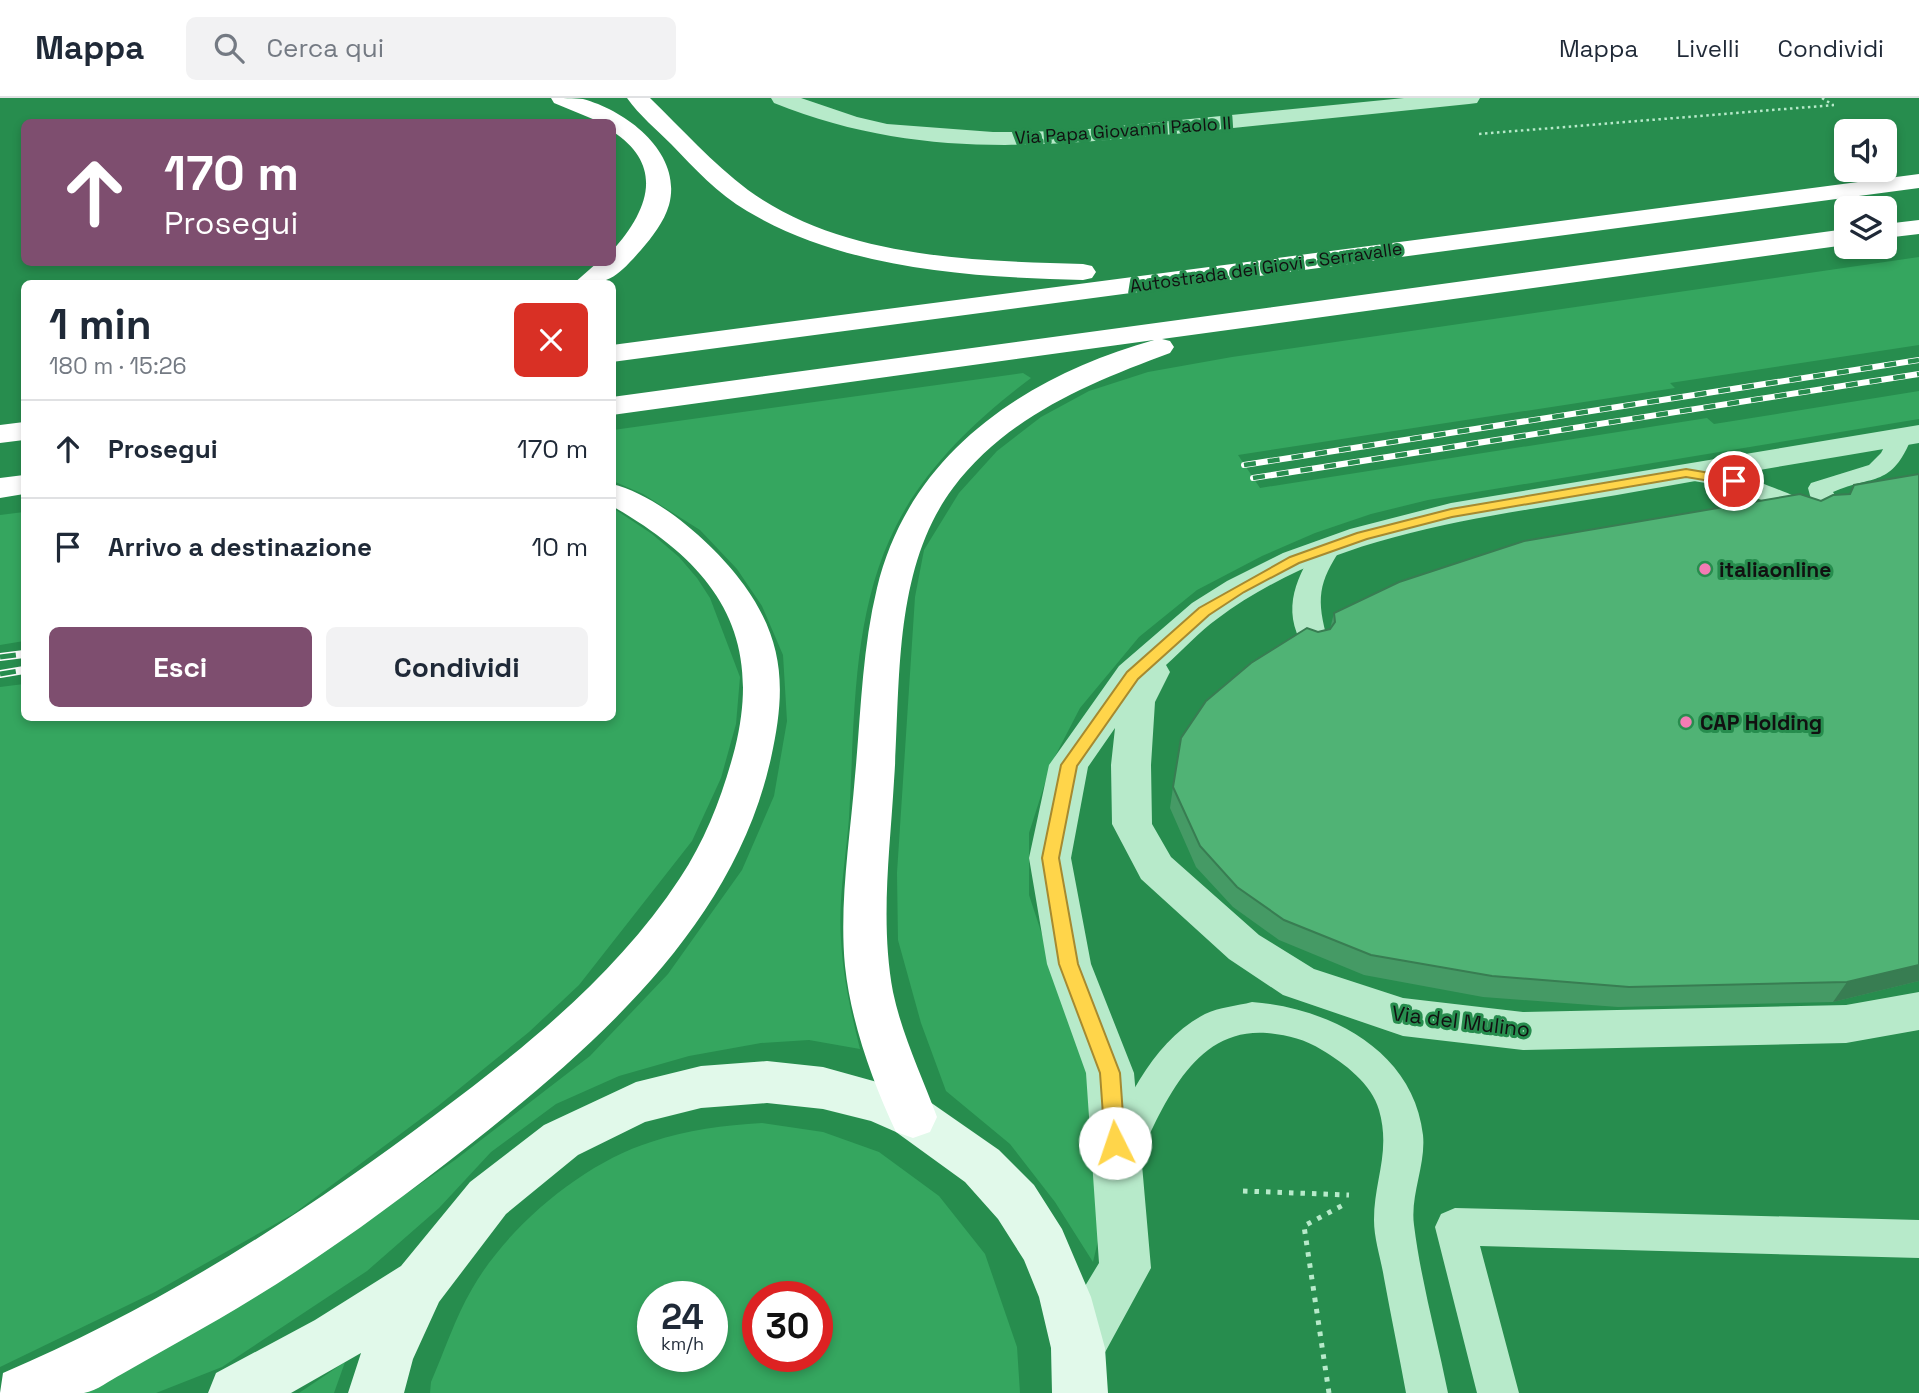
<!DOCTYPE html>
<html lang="it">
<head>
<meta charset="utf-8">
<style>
  body { margin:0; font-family:"Space Grotesk",sans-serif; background:#f2f2f3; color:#1f2937; height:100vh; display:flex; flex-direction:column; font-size:26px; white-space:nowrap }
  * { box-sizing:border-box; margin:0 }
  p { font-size:23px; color:#747a83 }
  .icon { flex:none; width:38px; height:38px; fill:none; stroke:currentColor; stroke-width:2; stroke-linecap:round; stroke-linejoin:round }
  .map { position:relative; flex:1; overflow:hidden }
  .side { position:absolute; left:21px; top:182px; width:595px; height:441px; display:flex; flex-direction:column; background:#fff; border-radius:10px; box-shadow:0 4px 10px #0003 }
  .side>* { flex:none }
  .hud { position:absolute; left:21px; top:21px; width:595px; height:147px; border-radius:10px; box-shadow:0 4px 10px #0003; background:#7e4e6f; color:#fff; overflow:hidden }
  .controls { position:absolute; left:1834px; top:21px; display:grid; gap:14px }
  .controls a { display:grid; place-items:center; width:63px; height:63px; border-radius:10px; background:#fff; box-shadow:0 4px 10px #0003; font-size:35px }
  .speed { position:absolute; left:637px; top:1183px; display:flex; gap:14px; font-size:35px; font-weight:700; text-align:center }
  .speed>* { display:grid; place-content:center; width:91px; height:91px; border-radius:50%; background:#fff; box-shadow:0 4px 10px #0003; line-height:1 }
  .speed small { font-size:18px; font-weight:400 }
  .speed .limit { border:10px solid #d22; background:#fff; color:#111 }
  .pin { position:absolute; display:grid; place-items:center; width:60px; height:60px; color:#fff; margin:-30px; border:4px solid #fff; border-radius:50%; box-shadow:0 2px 7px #0007 }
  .me { position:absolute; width:77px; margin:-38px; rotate:356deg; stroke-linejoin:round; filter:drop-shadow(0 0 5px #0008) }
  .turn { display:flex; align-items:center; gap:24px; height:147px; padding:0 28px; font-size:32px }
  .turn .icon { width:91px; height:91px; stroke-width:2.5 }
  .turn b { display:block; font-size:49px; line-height:60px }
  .round { display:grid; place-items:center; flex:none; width:74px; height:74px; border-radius:10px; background:#f2f2f3 }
  .head { display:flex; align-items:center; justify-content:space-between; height:119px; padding:0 28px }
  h1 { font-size:42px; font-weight:700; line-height:52px }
  .cta { display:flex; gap:14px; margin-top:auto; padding:14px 28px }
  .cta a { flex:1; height:80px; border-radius:10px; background:#7e4e6f; color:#fff; font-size:28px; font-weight:700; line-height:80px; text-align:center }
  .cta a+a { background:#f2f2f3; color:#1f2937 }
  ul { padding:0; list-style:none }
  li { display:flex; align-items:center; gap:21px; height:98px; padding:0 28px; border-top:2px solid #e0e1e3 }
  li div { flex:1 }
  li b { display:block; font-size:26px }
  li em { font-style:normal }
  header { display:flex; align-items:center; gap:42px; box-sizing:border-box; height:98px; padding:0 35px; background:#fff; border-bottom:2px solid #e0e1e3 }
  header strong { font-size:33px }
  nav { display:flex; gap:38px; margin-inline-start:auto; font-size:24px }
  .search { width:490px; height:63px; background:#f2f2f3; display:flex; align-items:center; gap:18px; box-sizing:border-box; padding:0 24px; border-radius:10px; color:#747a83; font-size:26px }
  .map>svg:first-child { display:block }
  .green { fill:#35a65f; fill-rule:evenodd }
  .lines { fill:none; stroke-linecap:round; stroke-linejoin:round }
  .path-far1 { stroke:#b7eaca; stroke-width:2.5; stroke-dasharray:2.5 3.5; stroke-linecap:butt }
  .path { stroke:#b7eaca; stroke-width:5; stroke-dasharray:4.5 7; stroke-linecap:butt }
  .service { fill:#b7eaca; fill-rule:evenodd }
  .minor { fill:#b7eaca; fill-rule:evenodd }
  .secondary { fill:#e1f9ea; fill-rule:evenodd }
  .motorway { fill:#fff; fill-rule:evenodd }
  .rail-far1-casing { stroke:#fff; stroke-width:6 }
  .rail-casing { stroke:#fff; stroke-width:8 }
  .rail-far1 { stroke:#278d4e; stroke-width:4.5; stroke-dasharray:12; stroke-linecap:butt }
  .rail { stroke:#278d4e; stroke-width:5; stroke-dasharray:16; stroke-linecap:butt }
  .wall { fill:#459a65 }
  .shaded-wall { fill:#387d52 }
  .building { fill:#50b375; stroke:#387d52; stroke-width:2 }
  .route { fill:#ffd54a; stroke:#a68a30; stroke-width:2 }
  .poi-dot { fill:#f37cb4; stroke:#278d4e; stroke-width:2.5 }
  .labels { text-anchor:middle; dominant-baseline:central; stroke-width:6; stroke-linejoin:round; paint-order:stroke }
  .far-street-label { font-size:18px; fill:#111; stroke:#278d4e }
  .poi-label { font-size:21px; font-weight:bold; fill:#111; stroke:#278d4e; text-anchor:start }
  .street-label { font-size:21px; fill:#111; stroke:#278d4e }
</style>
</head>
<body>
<header>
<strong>Mappa</strong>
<div class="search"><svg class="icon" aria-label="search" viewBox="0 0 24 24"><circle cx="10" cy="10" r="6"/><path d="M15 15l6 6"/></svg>Cerca qui</div>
<nav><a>Mappa</a><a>Livelli</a><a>Condividi</a></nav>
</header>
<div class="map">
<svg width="1919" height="1295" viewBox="0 0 1919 1295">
  <rect width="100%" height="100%" fill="#278d4e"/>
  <!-- green -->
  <g class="green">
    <path d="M 1919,159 L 1919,247 L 1670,285 L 1675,290 L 1238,357 L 1260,390 L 1707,320 L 1714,326 L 1919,293 L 1919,321 L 1428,402 L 1371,416 L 1315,435 L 1262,458 L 1197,492 L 1139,539 L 1080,610 L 1051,666 L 1029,735 L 1029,797 L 1087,974 L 1100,1134 L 1093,1164 L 1055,1104 L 1010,1046 L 946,993 L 921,925 L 898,842 L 897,775 L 915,499 L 924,452 L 959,395 L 997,353 L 1041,319 L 1089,293 L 1148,274 L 1232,259 Z"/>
    <path d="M 1023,275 L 1031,280 C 978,320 926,368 896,428 C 851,516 855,623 849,720 C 846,759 838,802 841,842 C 843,879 851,915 860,951 L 809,942 L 761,945 L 689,958 L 619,978 L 556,1006 L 491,1054 L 439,1110 L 367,1173 L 222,1269 L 156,1295 L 78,1295 L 342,1140 L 455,1062 L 590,958 L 668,876 L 742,772 L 774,698 L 787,623 L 783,557 L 762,508 L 737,471 L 700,432 L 643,396 L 613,383 L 613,332 Z"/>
    <path d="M 613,410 L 652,436 L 679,459 L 697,480 L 710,500 L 740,579 L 736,626 L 721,680 L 692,743 L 579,887 L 529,934 L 438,1008 L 293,1116 L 155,1194 L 0,1269 L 0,589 L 24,586 L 24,620 L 612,620 Z"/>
    <path d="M 24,414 L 24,543 L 0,547 L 0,417 Z"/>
    <path d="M 762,1025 L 823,1034 L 879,1054 L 939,1098 L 985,1156 L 1017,1249 L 1020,1295 L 430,1295 L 431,1284 C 444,1254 455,1220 472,1191 C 507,1129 583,1065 651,1044 C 687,1032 724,1027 762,1025 ZM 653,1199 L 712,1199 L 712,1258 L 653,1258 ZM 758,1199 L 817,1199 L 817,1258 L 758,1258 Z"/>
    <path d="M 345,1264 L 334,1295 L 299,1295 Z"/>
  </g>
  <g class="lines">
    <!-- path-far1 -->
    <g class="path-far1">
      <path d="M 1822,0 L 1833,7"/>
      <path d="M 1479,36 L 1834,7"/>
    </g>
    <!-- path -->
    <g class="path">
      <path d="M 1243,1093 L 1349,1097"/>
      <path d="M 1329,1295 L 1304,1128 L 1345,1106"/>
    </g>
    <!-- service -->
    <g class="service">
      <path d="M 1900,332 L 1908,334 L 1912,339 C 1891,390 1875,376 1833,394 L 1842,409 L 1839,414 L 1830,416 L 1822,414 L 1819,418 L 1810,421 L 1728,389 L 1677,380 L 1674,375 L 1677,370 C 1713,361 1778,392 1812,405 L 1808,390 L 1811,385 L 1869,367 L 1881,355 L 1892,334 Z"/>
      <path d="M 1329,441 L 1338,443 L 1342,449 C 1318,485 1316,501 1328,543 L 1324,549 L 1314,552 L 1304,549 C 1280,511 1297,477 1320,443 Z"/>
      <path d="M 1252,904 C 1328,910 1413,951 1423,1037 C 1426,1067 1410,1097 1414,1127 C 1421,1183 1437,1240 1448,1295 L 1406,1295 C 1399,1257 1391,1218 1384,1180 C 1381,1161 1374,1141 1374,1122 C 1374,1082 1391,1054 1379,1012 C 1372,986 1344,965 1322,952 C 1304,941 1287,937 1267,935 C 1189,929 1161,1016 1132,1073 L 1119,1078 L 1106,1073 L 1100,1061 C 1124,1008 1151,944 1205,916 C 1219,909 1237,908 1252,904 Z"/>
      <path d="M 1455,1110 L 1919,1122 L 1919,1160 L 1480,1148 L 1519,1295 L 1477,1295 L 1435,1129 L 1441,1116 Z"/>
    </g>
    <!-- minor -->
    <g class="minor">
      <path d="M 771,0 L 801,0 L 857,19 L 887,26 L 993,34 L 1068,33 L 1404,0 L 1480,0 L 1477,5 L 1469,6 C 1381,15 1292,24 1204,33 C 1052,48 921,64 774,5 Z"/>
      <path d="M 1919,327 L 1919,345 C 1818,362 1717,379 1617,397 C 1481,420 1331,435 1217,521 C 1199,534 1183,552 1166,567 L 1170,574 L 1155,604 L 1151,667 L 1152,726 L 1171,759 L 1259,837 L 1314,871 L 1403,900 L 1523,914 L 1846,907 L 1919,894 L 1919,932 L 1846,945 L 1523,952 L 1403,938 L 1283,897 L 1229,861 L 1141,781 L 1112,726 L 1111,667 L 1115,630 L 1088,669 L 1071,760 L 1091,866 L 1134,975 L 1151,1170 L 1097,1269 L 1078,1277 L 1059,1269 L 1051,1250 L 1059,1231 L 1099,1165 L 1086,975 L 1047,866 L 1029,760 L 1049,667 L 1119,568 L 1192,505 L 1227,483 L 1283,455 L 1350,431 L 1451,405 Z"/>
    </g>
    <!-- secondary -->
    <path class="secondary" d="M 767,963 L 823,969 L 895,989 L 930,1004 L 999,1052 L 1034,1087 L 1062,1131 L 1091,1199 L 1105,1250 L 1108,1295 L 1052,1295 L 1051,1250 L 1039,1199 L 1024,1162 L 998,1121 L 965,1084 L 896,1034 L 871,1023 L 823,1011 L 767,1005 L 701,1010 L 645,1024 L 578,1057 L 506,1116 L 439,1204 L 413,1261 L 404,1295 L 348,1295 L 361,1255 L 291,1295 L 208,1295 L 216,1275 L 315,1222 L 401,1168 L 470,1084 L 544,1027 L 636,984 L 701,968 Z"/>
    <!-- motorway -->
    <g class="motorway">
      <path d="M 551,0 C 561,0 574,0 583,1 C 627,13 683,55 669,107 C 664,124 652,139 641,152 C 616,180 610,186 573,186 L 598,164 L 612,164 L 612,153 C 648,113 666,68 612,33 L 612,24 L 600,24 L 554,5 Z"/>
      <path d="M 627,0 L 650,0 C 682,31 712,65 748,92 C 841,160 972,163 1083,166 L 1092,168 L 1096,174 L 1092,180 L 1083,182 C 970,179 847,172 747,113 C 718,96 694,70 671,46 C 657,32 639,17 627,0 Z"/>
      <path d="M 1919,76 L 1919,90 L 612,264 L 612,247 Z"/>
      <path d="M 1919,122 L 1919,136 L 1885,140 L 1885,126 Z"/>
      <path d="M 1846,131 L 1846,147 L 1162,241 L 1170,243 L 1174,249 L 1170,255 C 1089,285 1006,319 953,390 C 892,472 901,586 894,683 C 890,753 880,824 893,894 C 902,937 922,978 937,1019 L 930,1034 L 913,1040 L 896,1034 C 872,983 851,924 845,868 C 839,805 850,741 855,678 C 861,615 862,552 877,490 C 909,355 1026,278 1154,242 L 612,317 L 612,299 Z"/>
      <path d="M 24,324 L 24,342 L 0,345 L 0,327 Z"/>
      <path d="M 24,377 L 24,396 L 0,400 L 0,380 Z"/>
      <path d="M 612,386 C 659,397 716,448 744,487 C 785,544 786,592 771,660 C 734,828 596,947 467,1049 C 387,1112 307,1170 219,1221 C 187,1239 154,1258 122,1276 C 110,1282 97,1293 84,1295 C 62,1295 24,1295 0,1295 L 3,1275 C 158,1209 301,1118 435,1017 C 526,949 617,876 680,780 C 706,741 723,696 735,650 C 764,533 712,465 612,408 Z"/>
    </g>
    <defs>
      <g id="rail-far1">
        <path d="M 1244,367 L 1919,262"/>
        <path d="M 1253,380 L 1919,276"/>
      </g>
      <g id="rail">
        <path d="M 0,559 L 24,556"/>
        <path d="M 0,576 L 24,572"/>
      </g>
    </defs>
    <!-- rail-far1 casing -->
    <use href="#rail-far1" class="rail-far1-casing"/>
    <!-- rail casing -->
    <use href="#rail" class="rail-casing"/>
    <!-- rail-far1 -->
    <use href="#rail-far1" class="rail-far1"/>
    <!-- rail -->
    <use href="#rail" class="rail"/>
  </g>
  <!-- wall -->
  <path class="wall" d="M 1919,376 L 1919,883 L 1833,904 L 1618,909 L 1483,899 L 1364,877 L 1279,842 L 1233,809 L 1196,769 L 1170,710 L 1173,689 L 1318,534 L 1330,531 L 1334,515 L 1849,397 L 1854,387 Z"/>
  <!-- shaded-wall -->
  <path class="shaded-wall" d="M 1919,867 L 1919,883 L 1833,904 L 1847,884 Z"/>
  <!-- building -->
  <path class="building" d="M 1919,376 L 1919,867 L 1847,884 L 1629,889 L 1492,878 L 1371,857 L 1284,822 L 1237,789 L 1200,748 L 1173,689 L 1181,640 L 1206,603 L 1251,565 L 1307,530 L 1318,534 L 1330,531 L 1335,524 L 1334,515 L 1399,484 L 1524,443 L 1800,396 L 1821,403 L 1833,397 L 1850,396 L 1854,387 Z"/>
  <!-- route -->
  <path class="route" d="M 1686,371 L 1734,379 L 1740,383 L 1734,387 L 1686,379 L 1452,419 L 1367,441 L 1299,465 L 1244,494 L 1209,517 L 1138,581 L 1077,668 L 1059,760 L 1078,866 L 1120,975 L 1125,1045 L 1122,1051 L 1115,1054 L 1108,1051 L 1105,1045 L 1100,975 L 1059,866 L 1042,760 L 1061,667 L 1127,574 L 1199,510 L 1290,459 L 1357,435 L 1451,411 Z"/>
  <!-- markers -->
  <g class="poi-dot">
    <circle cx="1705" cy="471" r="7"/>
    <circle cx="1686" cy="624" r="7"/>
  </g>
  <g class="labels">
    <!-- far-street labels -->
    <g class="far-street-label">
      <text transform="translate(1123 32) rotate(-4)">Via Papa Giovanni Paolo II</text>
      <text transform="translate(1266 169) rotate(-8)">Autostrada dei Giovi - Serravalle</text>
    </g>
    <!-- poi labels -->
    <g class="poi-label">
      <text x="1719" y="471">italiaonline</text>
      <text x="1700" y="624">CAP Holding</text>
    </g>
    <!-- street labels -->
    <g class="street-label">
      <text transform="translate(1461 923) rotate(7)">Via del Mulino</text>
    </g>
  </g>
</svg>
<div class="controls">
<a><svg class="icon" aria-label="sound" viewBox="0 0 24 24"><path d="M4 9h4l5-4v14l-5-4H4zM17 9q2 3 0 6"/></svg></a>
<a><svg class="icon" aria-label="layers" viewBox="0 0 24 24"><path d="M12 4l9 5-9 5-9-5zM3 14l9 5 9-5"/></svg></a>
</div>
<div class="speed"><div>24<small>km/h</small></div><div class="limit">30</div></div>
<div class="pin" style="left:1734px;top:383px;background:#d93025"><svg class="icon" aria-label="arrive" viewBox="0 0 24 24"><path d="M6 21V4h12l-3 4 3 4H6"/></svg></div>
<svg class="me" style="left:1115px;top:1045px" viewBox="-20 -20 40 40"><circle r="19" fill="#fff"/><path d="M0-13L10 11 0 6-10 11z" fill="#ffd54a"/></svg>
<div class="hud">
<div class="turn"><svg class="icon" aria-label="ahead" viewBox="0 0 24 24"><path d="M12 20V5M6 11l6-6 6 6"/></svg><div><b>170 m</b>Prosegui</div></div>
</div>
<section class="side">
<div class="head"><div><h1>1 min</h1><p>180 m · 15:26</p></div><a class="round" style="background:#d93025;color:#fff"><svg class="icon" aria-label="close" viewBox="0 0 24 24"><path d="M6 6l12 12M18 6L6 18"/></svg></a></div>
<ul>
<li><svg class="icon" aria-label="ahead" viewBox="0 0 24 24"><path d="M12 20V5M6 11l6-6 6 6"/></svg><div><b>Prosegui</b></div><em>170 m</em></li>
<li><svg class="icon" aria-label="arrive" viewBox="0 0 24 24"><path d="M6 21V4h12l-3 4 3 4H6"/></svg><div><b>Arrivo a destinazione</b></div><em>10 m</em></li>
</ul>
<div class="cta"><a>Esci</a><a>Condividi</a></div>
</section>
</div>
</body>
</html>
